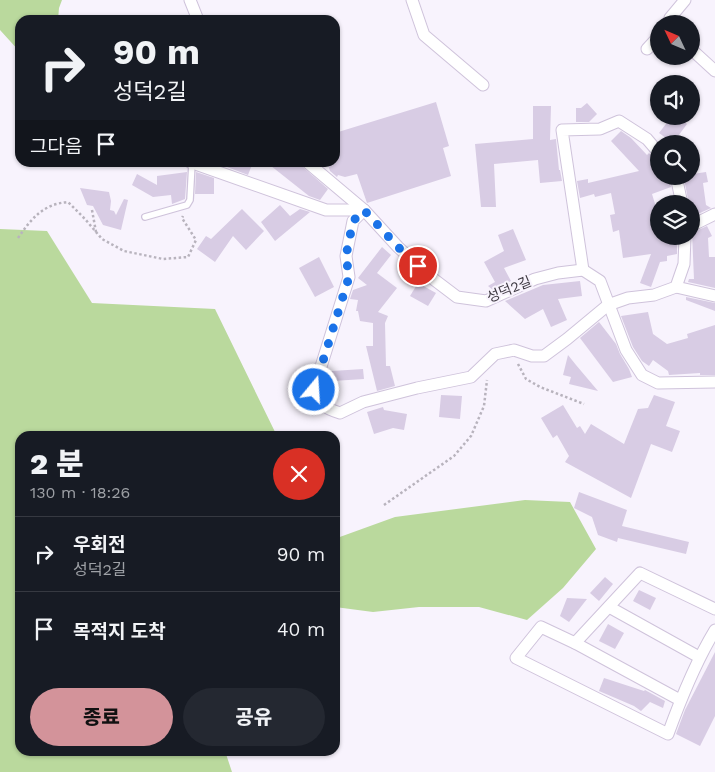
<!DOCTYPE html>
<html lang="ko">
<head>
<meta charset="utf-8">
<style>
  body { margin:0; font-family:"Work Sans","Noto Sans KR",sans-serif; background:#242831; color:#f1f3f6; height:100vh; display:flex; flex-direction:column; font-size:19px; white-space:nowrap }
  * { box-sizing:border-box; margin:0 }
  p { font-size:16px; color:#9ea1a6 }
  .icon { flex:none; width:28px; height:28px; fill:none; stroke:currentColor; stroke-width:2; stroke-linecap:round; stroke-linejoin:round }
  .map { position:relative; flex:1; overflow:hidden }
  .sheet { position:absolute; left:15px; top:431px; width:325px; height:325px; display:flex; flex-direction:column; background:#171b24; border-radius:15px; box-shadow:0 1px 4px #0004 }
  .sheet>* { flex:none }
  .top-card { position:absolute; left:15px; top:15px; width:325px; height:152px; border-radius:15px; box-shadow:0 1px 4px #0004; background:#171b24; color:#f1f3f6; overflow:hidden }
  .needle { width:32px; rotate:314deg }
  .buttons { position:absolute; left:650px; top:15px; display:grid; gap:10px }
  .buttons a { display:grid; place-items:center; width:50px; height:50px; border-radius:50%; background:#171b24; box-shadow:0 1px 4px #0004; font-size:25px }
  .pin { position:absolute; display:grid; place-items:center; width:42px; height:42px; color:#fff; margin:-21px; border:2px solid #fff; border-radius:50%; box-shadow:0 1px 5px #0007 }
  .me { position:absolute; width:55px; margin:-28px; rotate:18deg; stroke-linejoin:round; filter:drop-shadow(0 0 4px #0008) }
  .turn { display:flex; align-items:center; gap:18px; height:105px; padding:0 15px; font-size:22px }
  .turn .icon { width:65px; height:65px; stroke-width:2.5 }
  .turn b { display:block; font-size:35px; line-height:42px }
  .then { display:flex; align-items:center; height:48px; padding:0 15px; background:#0003; gap:10px; font-size:19px }
  .round { display:grid; place-items:center; flex:none; width:52px; height:52px; border-radius:26px; background:#242831 }
  .head { display:flex; align-items:center; justify-content:space-between; height:85px; padding:0 15px }
  h1 { font-size:30px; font-weight:800; line-height:38px }
  .primary-button { display:flex; gap:10px; margin-top:auto; padding:10px 15px }
  .primary-button a { flex:1; height:58px; border-radius:30px; background:#d3939a; color:#111; font-size:20px; font-weight:800; line-height:58px; text-align:center }
  .primary-button a+a { background:#242831; color:#f1f3f6 }
  ul { padding:0; list-style:none }
  li { display:flex; align-items:center; gap:15px; height:75px; padding:0 15px; border-top:1px solid #363941 }
  li div { flex:1 }
  li b { display:block; font-size:19px }
  li em { font-style:normal }
  .map>svg:first-child { display:block }
  .green { fill:#bad99d }
  .building { fill:#d8cce4 }
  .lines { fill:none; stroke-linecap:round; stroke-linejoin:round }
  .service-casing { stroke:#cfc3db; stroke-width:8 }
  .minor-casing { stroke:#cfc3db; stroke-width:13 }
  .path { stroke:#b8b3bd; stroke-width:2.5; stroke-dasharray:2.5 2.5; stroke-linecap:butt }
  .service { stroke:#fff; stroke-width:5.5 }
  .minor { stroke:#fff; stroke-width:11 }
  .route { stroke:#1a73e8; stroke-width:9; stroke-dasharray:0 16.2 }
  .labels { text-anchor:middle; dominant-baseline:central; stroke-width:4; stroke-linejoin:round; paint-order:stroke }
  .street-label { font-size:14px; fill:#3d3841; stroke:#f8f3fd }
</style>
</head>
<body>
<div class="map">
<svg width="715" height="772" viewBox="0 0 715 772">
  <rect width="100%" height="100%" fill="#f8f3fd"/>
  <!-- green -->
  <g class="green">
    <path d="M 0,0 L 62,0 L 59,8 L 58,20 L 20,20 L 20,52 L 0,30 Z"/>
    <path d="M 0,229 L 47,231 L 92,303 L 215,309 L 277,436 L 20,436 L 20,751 L 225,751 L 232,772 L 0,772 Z"/>
    <path d="M 525,500 L 570,502 L 596,549 L 563,588 L 527,620 L 479,607 L 419,607 L 373,612 L 335,607 L 335,546 L 337,538 L 395,517 Z"/>
  </g>
  <!-- building -->
  <g class="building">
    <path d="M 436,102 L 449,146 L 443,148 L 451,176 L 367,203 L 357,174 L 345,177 L 338,175 L 337,177 L 330,171 L 327,162 L 335,162 L 335,133 Z"/>
    <path d="M 587,103 L 597,114 L 589,122 L 576,122 L 576,108 L 581,108 Z"/>
    <path d="M 533,106 L 551,106 L 550,140 L 556,139 L 559,170 L 560,170 L 562,181 L 540,183 L 538,160 L 494,164 L 496,207 L 481,207 L 475,144 L 533,139 Z"/>
    <path d="M 672,116 L 678,116 L 687,124 L 673,143 L 659,133 Z"/>
    <path d="M 621,131 L 631,138 L 647,155 L 649,153 L 654,158 L 659,160 L 659,176 L 668,176 L 671,187 L 652,194 L 659,217 L 659,236 L 677,236 L 677,254 L 667,256 L 667,261 L 660,262 L 651,287 L 640,283 L 651,254 L 623,258 L 619,230 L 613,232 L 610,215 L 615,214 L 611,193 L 595,197 L 594,194 L 580,198 L 577,181 L 588,179 L 588,183 L 639,171 L 611,141 Z"/>
    <path d="M 214,162 L 253,162 L 248,175 Z"/>
    <path d="M 266,162 L 297,162 L 328,189 L 320,200 L 309,196 Z"/>
    <path d="M 187,172 L 185,199 L 172,204 L 171,195 L 153,197 L 132,185 L 137,174 L 157,185 L 157,176 Z"/>
    <path d="M 196,172 L 214,178 L 214,194 L 195,194 Z"/>
    <path d="M 706,172 L 708,182 L 703,183 L 706,205 L 711,208 L 691,217 L 691,204 L 689,204 L 684,179 L 693,174 Z"/>
    <path d="M 80,188 L 109,192 L 111,201 L 110,210 L 114,211 L 116,215 L 124,199 L 128,200 L 121,230 L 103,225 L 93,206 L 87,205 Z"/>
    <path d="M 280,205 L 290,216 L 300,209 L 310,212 L 275,241 L 261,222 Z"/>
    <path d="M 242,209 L 264,231 L 246,250 L 233,236 L 215,262 L 197,249 L 206,236 L 211,239 Z"/>
    <path d="M 707,226 L 712,236 L 708,238 L 709,257 L 715,257 L 715,288 L 688,282 L 689,279 L 694,279 L 692,233 Z"/>
    <path d="M 513,229 L 526,260 L 504,268 L 511,281 L 493,290 L 488,286 L 495,282 L 484,262 L 504,251 L 498,235 Z"/>
    <path d="M 382,247 L 391,255 L 377,273 L 397,288 L 378,312 L 388,316 L 385,323 L 386,366 L 390,366 L 395,386 L 377,391 L 366,346 L 373,346 L 373,323 L 360,321 L 358,311 L 356,311 L 358,300 L 350,299 L 353,290 L 367,285 L 358,278 Z"/>
    <path d="M 319,257 L 334,287 L 315,297 L 299,268 Z"/>
    <path d="M 580,281 L 582,296 L 558,299 L 567,320 L 551,327 L 543,309 L 525,319 L 505,301 L 543,285 Z"/>
    <path d="M 418,283 L 436,293 L 428,306 L 410,296 Z"/>
    <path d="M 686,297 L 715,303 L 715,311 L 686,300 Z"/>
    <path d="M 648,312 L 653,334 L 667,344 L 688,338 L 687,334 L 715,325 L 715,375 L 700,375 L 700,373 L 669,375 L 668,371 L 653,360 L 649,366 L 642,361 L 633,347 L 621,316 Z"/>
    <path d="M 599,322 L 616,344 L 620,354 L 629,369 L 632,377 L 613,382 L 580,338 Z"/>
    <path d="M 568,355 L 576,365 L 598,391 L 569,384 L 571,377 L 563,375 Z"/>
    <path d="M 363,369 L 364,379 L 333,381 L 332,371 Z"/>
    <path d="M 333,382 L 334,399 L 324,394 L 322,389 L 324,383 Z"/>
    <path d="M 441,395 L 462,396 L 460,419 L 439,417 Z"/>
    <path d="M 654,395 L 675,402 L 666,426 L 680,431 L 672,452 L 651,444 L 631,498 L 565,462 L 569,456 L 557,435 L 553,438 L 541,418 L 563,405 L 577,428 L 580,426 L 585,434 L 591,424 L 624,444 L 638,409 L 648,408 Z"/>
    <path d="M 383,407 L 384,410 L 407,414 L 404,430 L 393,428 L 374,434 L 367,412 Z"/>
    <path d="M 579,492 L 627,510 L 622,526 L 689,542 L 686,554 L 618,538 L 617,542 L 598,535 L 592,517 L 574,508 Z"/>
    <path d="M 605,577 L 613,584 L 599,601 L 590,593 Z"/>
    <path d="M 639,590 L 656,598 L 650,610 L 633,601 Z"/>
    <path d="M 567,598 L 587,599 L 569,622 L 560,616 Z"/>
    <path d="M 608,624 L 624,633 L 615,649 L 599,641 Z"/>
    <path d="M 715,652 L 715,716 L 700,746 L 676,734 L 685,710 Z"/>
    <path d="M 604,678 L 644,691 L 645,690 L 665,701 L 663,708 L 650,702 L 641,711 L 634,706 L 599,691 Z"/>
  </g>
  <g class="lines">
    <defs>
      <path id="service" d="M 145,217 L 187,205 L 190,200 L 192,163"/>
      <g id="minor">
        <path d="M 190,0 L 198,20"/>
        <path d="M 412,0 L 424,35 L 483,85"/>
        <path d="M 668,24 L 670,18 L 685,0"/>
        <path d="M 647,49 L 659,36"/>
        <path d="M 691,49 L 715,71"/>
        <path d="M 190,162 L 326,210 L 364,210"/>
        <path d="M 307,162 L 364,210 L 398,247 L 428,275 L 457,297 L 486,301 L 535,279 L 558,273 L 583,270 L 600,281 L 626,350 L 642,375 L 658,383 L 715,382"/>
        <path d="M 676,176 L 682,204"/>
        <path d="M 364,210 L 353,221 L 346,256 L 349,277 L 314,389 C 320,405 324,408 340,413 L 363,402 L 417,388 L 471,377 L 495,354 L 514,350 L 532,356 L 544,356 L 567,339 L 608,305 L 628,298 L 654,295 L 676,287 L 684,264 L 685,236"/>
        <path d="M 691,226 L 715,214"/>
        <path d="M 583,270 L 562,130 L 600,129 L 619,121 L 647,139 L 659,153"/>
        <path d="M 676,287 L 715,296"/>
        <path d="M 609,607 L 699,657"/>
        <path d="M 715,609 L 640,573 L 575,643 L 541,627 L 516,658 L 668,734 C 681,698 695,663 715,630"/>
        <path d="M 575,643 L 680,700"/>
      </g>
    </defs>
    <!-- service casing -->
    <use href="#service" class="service-casing"/>
    <!-- minor casing -->
    <use href="#minor" class="minor-casing"/>
    <!-- path -->
    <g class="path">
      <path d="M 92,210 L 96,232"/>
      <path d="M 18,238 C 31,219 43,204 68,202 L 85,219 L 102,239 L 124,251 L 163,259 L 188,257 L 196,240 L 182,218 L 183,216"/>
      <path d="M 518,364 L 526,379 L 540,387 L 584,404"/>
      <path d="M 384,505 L 454,456 L 471,436 L 484,406 L 487,380"/>
    </g>
    <!-- service -->
    <use href="#service" class="service"/>
    <!-- minor -->
    <use href="#minor" class="minor"/>
  </g>
  <g class="lines">
    <!-- route -->
    <path class="route" d="M 314,390 L 349,277 L 346,256 L 353,221 L 364,210 L 398,247 L 418,266"/>
  </g>
  <g class="labels">
    <!-- street labels -->
    <g class="street-label">
      <text transform="translate(509 289) rotate(-22)">성덕2길</text>
    </g>
  </g>
</svg>
<div class="buttons">
<a><svg class="needle" viewBox="-14 -14 28 28"><path d="M0-13l5 13h-10z" fill="#e53935"/><path d="M0 13l5-13h-10z" fill="#9ea1a6"/></svg></a>
<a><svg class="icon" aria-label="sound" viewBox="0 0 24 24"><path d="M4 9h4l5-4v14l-5-4H4zM17 9q2 3 0 6"/></svg></a>
<a><svg class="icon" aria-label="search" viewBox="0 0 24 24"><circle cx="10" cy="10" r="6"/><path d="M15 15l6 6"/></svg></a>
<a><svg class="icon" aria-label="layers" viewBox="0 0 24 24"><path d="M12 4l9 5-9 5-9-5zM3 14l9 5 9-5"/></svg></a>
</div>
<div class="pin" style="left:418px;top:266px;background:#d93025"><svg class="icon" aria-label="arrive" viewBox="0 0 24 24"><path d="M6 21V4h12l-3 4 3 4H6"/></svg></div>
<svg class="me" style="left:314px;top:390px" viewBox="-20 -20 40 40"><circle r="17" fill="#1a73e8" stroke="#fff" stroke-width="3"/><path d="M0-11L8 9 0 5-8 9z" fill="#fff"/></svg>
<div class="top-card">
<div class="turn"><svg class="icon" aria-label="right" viewBox="0 0 24 24"><path d="M7 20v-9h11M14 6l5 5-5 5"/></svg><div><b>90 m</b>성덕2길</div></div>
<div class="then">그다음<svg class="icon" aria-label="arrive" viewBox="0 0 24 24"><path d="M6 21V4h12l-3 4 3 4H6"/></svg></div>
</div>
<section class="sheet">
<div class="head"><div><h1>2 분</h1><p>130 m · 18:26</p></div><a class="round" style="background:#d93025;color:#fff"><svg class="icon" aria-label="close" viewBox="0 0 24 24"><path d="M6 6l12 12M18 6L6 18"/></svg></a></div>
<ul>
<li><svg class="icon" aria-label="right" viewBox="0 0 24 24"><path d="M7 20v-9h11M14 6l5 5-5 5"/></svg><div><b>우회전</b><p>성덕2길</p></div><em>90 m</em></li>
<li><svg class="icon" aria-label="arrive" viewBox="0 0 24 24"><path d="M6 21V4h12l-3 4 3 4H6"/></svg><div><b>목적지 도착</b></div><em>40 m</em></li>
</ul>
<div class="primary-button"><a>종료</a><a>공유</a></div>
</section>
</div>
</body>
</html>
